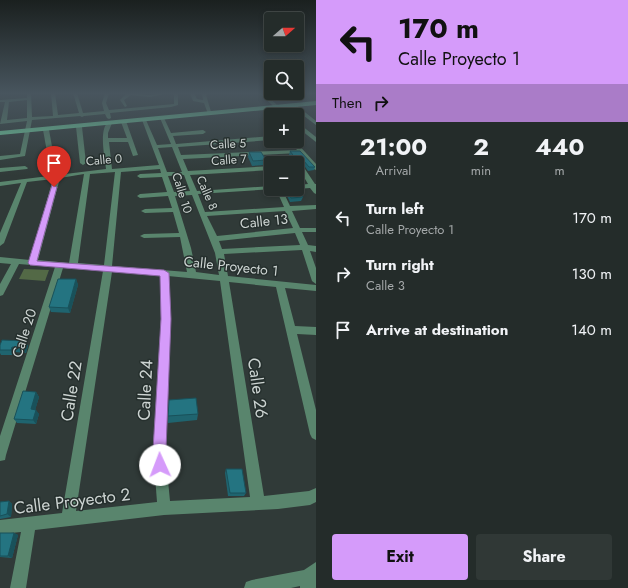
<!DOCTYPE html>
<html lang="en">
<head>
<meta charset="utf-8">
<style>
  body { margin:0; font-family:Jost,sans-serif; background:#303836; color:#f1f3f6; height:100vh; display:flex; flex-direction:column; font-size:15px; white-space:nowrap }
  * { box-sizing:border-box; margin:0 }
  p { font-size:13px; color:#a3a7a8 }
  .icon { flex:none; width:22px; height:22px; fill:none; stroke:currentColor; stroke-width:2; stroke-linecap:round; stroke-linejoin:round }
  .map { position:relative; flex:1; overflow:hidden }
  .panel { display:flex; flex-direction:column; background:#242c2a; width:312px }
  .panel>* { flex:none }
  .guide { background:#d59bfa; color:#111; overflow:hidden }
  .needle { width:26px; rotate:70deg }
  .buttons { position:absolute; left:264px; top:12px; display:grid; gap:8px }
  .buttons a { display:grid; place-items:center; width:40px; height:40px; border-radius:4px; background:#242c2a; box-shadow:0 2px 6px #0003,0 0 0 1px #414847; font-size:20px }
  .pin { position:absolute; display:grid; place-items:center; width:34px; height:34px; color:#fff; margin:-41px -17px; border-radius:50% 50% 50% 0; rotate:-45deg; box-shadow:0 0 4px #0007 }
  .pin .icon { rotate:45deg }
  .me { position:absolute; width:44px; margin:-22px; rotate:358deg; stroke-linejoin:round; filter:drop-shadow(0 0 3px #0008) }
  .turn { display:flex; align-items:center; gap:14px; height:84px; padding:0 16px; font-size:18px }
  .turn .icon { width:52px; height:52px; stroke-width:2.5 }
  .turn b { display:block; font-size:28px; line-height:34px }
  .then { display:flex; align-items:center; height:38px; padding:0 16px; background:#0003; gap:8px; font-size:15px }
  .eta { display:flex; justify-content:space-evenly; align-items:center; height:68px; text-align:center }
  .eta b { font-size:24px; font-weight:700; line-height:28px }
  .action { display:flex; gap:8px; margin-top:auto; padding:8px 16px }
  .action a { flex:1; height:46px; border-radius:4px; background:#d59bfa; color:#111; font-size:16px; font-weight:700; line-height:46px; text-align:center }
  .action a+a { background:#303836; color:#f1f3f6 }
  ul { padding:0; list-style:none }
  li { display:flex; align-items:center; gap:12px; height:56px; padding:0 16px }
  li div { flex:1 }
  li b { display:block; font-size:15px }
  li em { font-style:normal }
  main { display:flex; flex:1; min-height:0 }
  .map>svg:first-child { display:block }
  .green { fill:#536946 }
  .lines { fill:none; stroke-linecap:round; stroke-linejoin:round }
  .minor { fill:#59856d; fill-rule:evenodd }
  .major { fill:#71d2a0; fill-rule:evenodd }
  .wall { fill:#1f646f }
  .shaded-wall { fill:#19515a }
  .building { fill:#247481; stroke:#19515a }
  .route { fill:#d59bfa; stroke:#8a65a2 }
  .labels { text-anchor:middle; dominant-baseline:central; stroke-width:3; stroke-linejoin:round; paint-order:stroke }
  .far-street-label { font-size:12px; fill:#cdd4d2; stroke:#26302e }
  .street-label { font-size:14px; fill:#cdd4d2; stroke:#26302e }
  .near-street-label { font-size:17px; fill:#cdd4d2; stroke:#26302e }
</style>
</head>
<body>
<main>
<div class="map">
<svg width="316" height="588" viewBox="0 0 316 588">
  <rect width="100%" height="100%" fill="#303a38"/>
  <!-- green -->
  <path class="green" d="M 24,269 L 49,270 L 45,281 L 19,279 Z"/>
  <g class="lines">
    <!-- minor -->
    <g class="minor">
      <path d="M 27,93 L 31,93 L 32,117 L 53,116 L 51,93 L 55,93 L 58,115 L 79,113 L 73,93 L 77,93 L 83,113 L 104,111 L 102,103 L 105,93 L 109,93 L 106,103 L 109,110 L 174,104 L 174,95 L 171,93 L 177,93 L 178,95 L 178,105 L 171,107 L 110,113 L 111,118 L 109,119 L 107,118 L 105,114 L 84,116 L 82,117 L 80,116 L 32,120 L 25,156 L 0,160 L 0,156 L 20,154 L 27,121 L 0,124 L 5,102 L 0,102 L 0,100 L 27,98 ZM 27,100 L 27,118 L 7,120 L 9,102 Z"/>
      <path d="M 124,93 L 150,95 L 168,93 L 150,97 L 131,95 L 124,100 L 127,106 L 125,107 L 120,100 L 126,94 Z"/>
      <path d="M 190,93 L 194,93 L 197,99 L 203,100 L 202,94 L 209,93 L 206,95 L 212,115 L 208,114 L 204,103 L 193,101 Z"/>
      <path d="M 259,93 L 264,93 L 288,115 L 283,115 Z"/>
      <path d="M 292,105 L 296,105 L 316,121 L 316,125 L 292,107 Z"/>
      <path d="M 162,117 L 164,118 L 171,133 L 203,130 L 206,132 L 203,134 L 173,136 L 176,144 L 271,136 L 271,140 L 178,147 L 181,155 L 297,150 L 289,141 L 295,141 L 316,164 L 316,170 L 314,169 L 299,153 L 183,159 L 188,171 L 271,166 L 271,170 L 190,175 L 197,191 L 271,186 L 271,189 L 274,189 L 198,194 L 205,212 L 284,207 L 276,189 L 282,189 L 290,206 L 316,205 L 316,209 L 292,211 L 300,228 L 316,228 L 316,232 L 302,232 L 308,245 L 316,246 L 316,252 L 310,251 L 316,268 L 316,284 L 312,281 L 302,250 L 224,254 L 228,276 L 316,285 L 316,291 L 285,288 L 295,326 L 316,327 L 316,335 L 297,334 L 316,410 L 316,440 L 312,438 L 310,434 L 276,287 L 229,282 L 264,496 L 309,491 L 316,488 L 316,502 L 310,505 L 278,509 L 164,515 L 35,530 L 26,588 L 10,588 L 21,532 L 0,534 L 0,520 L 62,513 L 103,271 L 63,268 L 6,455 L 5,460 L 0,461 L 0,436 L 55,267 L 19,264 L 3,295 L 0,296 L 0,284 L 11,264 L 0,263 L 0,257 L 30,260 L 53,179 L 27,182 L 4,243 L 0,246 L 0,233 L 21,183 L 0,186 L 0,182 L 106,169 C 105,157 98,129 109,121 L 112,123 L 108,133 L 108,138 L 127,138 L 121,122 L 126,121 L 138,155 L 133,156 L 128,142 L 109,142 L 112,169 L 159,165 L 142,120 L 144,119 L 146,120 L 157,145 L 171,144 L 160,118 ZM 172,147 L 182,172 L 167,172 L 158,148 ZM 160,169 L 161,173 L 140,174 L 137,176 L 140,178 L 162,177 L 167,192 L 140,194 L 137,196 L 140,198 L 168,196 L 172,208 L 145,209 L 141,211 L 145,213 L 173,212 L 179,233 L 144,234 L 140,236 L 144,238 L 180,237 L 187,272 L 112,266 L 121,172 ZM 115,172 L 104,265 L 78,263 L 90,174 ZM 84,174 L 69,263 L 38,260 L 60,178 ZM 184,175 L 190,191 L 174,192 L 168,176 ZM 192,195 L 215,253 L 219,275 L 196,272 L 191,248 L 175,196 ZM 285,211 L 293,228 L 217,236 L 207,216 ZM 295,233 L 300,245 L 222,249 L 219,241 ZM 112,272 L 160,275 L 161,319 L 153,450 L 157,502 L 76,511 ZM 168,276 L 220,281 L 250,497 L 170,501 L 165,450 L 171,319 Z"/>
      <path d="M 297,122 L 316,137 L 316,142 L 297,127 Z"/>
      <path d="M 79,125 L 82,127 L 86,163 L 83,165 L 80,163 L 76,127 Z"/>
      <path d="M 46,128 L 49,130 L 56,168 L 53,170 L 50,168 L 43,130 Z"/>
      <path d="M 25,166 L 28,168 L 27,169 L 0,172 L 0,168 Z"/>
      <path d="M 299,166 L 303,166 L 315,184 L 316,184 L 316,194 L 314,193 L 310,188 L 297,189 L 297,185 L 308,184 L 298,167 Z"/>
      <path d="M 316,562 L 316,588 L 300,588 L 300,586 L 291,588 L 244,588 L 246,582 L 252,580 L 304,570 Z"/>
    </g>
    <!-- major -->
    <path class="major" d="M 316,101 L 316,105 L 0,135 L 0,131 Z"/>
  </g>
  <!-- wall -->
  <g class="wall">
    <path d="M 290,151 L 315,167 L 314,170 L 308,171 L 303,164 L 297,166 L 297,163 L 295,163 L 289,155 Z"/>
    <path d="M 249,152 L 266,160 L 265,165 L 252,166 L 248,157 Z"/>
    <path d="M 285,189 L 297,189 L 303,197 L 301,201 L 290,202 L 284,190 Z"/>
    <path d="M 76,279 L 78,285 L 70,313 L 51,312 L 49,307 Z"/>
    <path d="M 25,341 L 28,346 L 26,353 L 15,352 L 14,355 L 1,355 L 0,353 L 0,345 Z"/>
    <path d="M 36,392 L 39,397 L 35,410 L 39,414 L 36,424 L 17,423 L 14,419 Z"/>
    <path d="M 169,400 L 198,414 L 197,420 L 168,423 Z"/>
    <path d="M 226,469 L 246,493 L 244,496 L 228,496 L 225,473 Z"/>
    <path d="M 9,501 L 12,504 L 11,517 L 0,519 L 0,502 Z"/>
    <path d="M 0,533 L 14,533 L 18,535 L 12,558 L 0,557 Z"/>
  </g>
  <!-- shaded-wall -->
  <g class="shaded-wall">
    <path d="M 304,161 L 303,164 L 297,166 L 298,162 Z"/>
    <path d="M 76,279 L 78,285 L 70,313 L 68,308 Z"/>
    <path d="M 25,341 L 28,346 L 26,353 L 23,348 Z"/>
    <path d="M 12,347 L 15,352 L 14,355 L 11,350 Z"/>
    <path d="M 36,392 L 39,397 L 34,414 L 31,409 Z"/>
    <path d="M 36,410 L 39,414 L 36,424 L 33,420 Z"/>
    <path d="M 9,501 L 12,504 L 11,517 L 7,514 Z"/>
    <path d="M 14,533 L 18,535 L 12,558 L 8,556 Z"/>
  </g>
  <!-- building -->
  <g class="building">
    <path d="M 290,151 L 300,151 L 315,167 L 309,167 L 304,161 L 298,162 Z"/>
    <path d="M 249,152 L 261,152 L 266,160 L 253,161 Z"/>
    <path d="M 278,160 L 280,163 L 274,163 L 273,161 Z"/>
    <path d="M 287,189 L 297,189 L 303,197 L 291,198 Z"/>
    <path d="M 58,279 L 76,279 L 68,308 L 49,307 Z"/>
    <path d="M 2,340 L 25,341 L 23,348 L 12,347 L 11,350 L 0,350 L 0,345 Z"/>
    <path d="M 23,391 L 36,392 L 31,409 L 36,410 L 33,420 L 14,419 Z"/>
    <path d="M 196,398 L 198,414 L 168,416 L 169,400 Z"/>
    <path d="M 226,469 L 242,469 L 246,493 L 230,493 Z"/>
    <path d="M 9,501 L 7,514 L 0,516 L 0,502 Z"/>
    <path d="M 0,533 L 14,533 L 8,556 L 0,556 Z"/>
  </g>
  <!-- sky -->
  <linearGradient id="sky" x2="0" y2="1"><stop stop-color="#1a201f"/><stop offset="0.53" stop-color="#48555e"/><stop offset="1" stop-color="#48555e" stop-opacity="0"/></linearGradient>
  <rect width="316" height="176" fill="url(#sky)"/>
  <!-- route -->
  <path class="route" d="M 52,185 L 57,187 L 37,261 L 164,270 L 169,273 L 171,319 L 166,450 L 167,465 L 165,469 L 160,471 L 156,469 L 154,465 L 153,450 L 161,319 L 160,276 L 30,265 L 28,263 Z"/>
  <g class="labels">
    <!-- far-street labels -->
    <g class="far-street-label">
      <text transform="translate(228 144) rotate(-3)">Calle 5</text>
      <text transform="translate(104 160) rotate(-5)">Calle 0</text>
      <text transform="translate(229 160) rotate(-4)">Calle 7</text>
      <text transform="translate(182 193) rotate(73)">Calle 10</text>
      <text transform="translate(207 193) rotate(67)">Calle 8</text>
    </g>
    <!-- street labels -->
    <g class="street-label">
      <text transform="translate(264 221) rotate(-6)">Calle 13</text>
      <text transform="translate(231 266) rotate(6)">Calle Proyecto 1</text>
      <text transform="translate(24 333) rotate(-72)">Calle 20</text>
    </g>
    <!-- near-street labels -->
    <g class="near-street-label">
      <text transform="translate(258 388) rotate(82)">Calle 26</text>
      <text transform="translate(145 390) rotate(-87)">Calle 24</text>
      <text transform="translate(71 391) rotate(-81)">Calle 22</text>
      <text transform="translate(72 501) rotate(-7)">Calle Proyecto 2</text>
    </g>
  </g>
</svg>
<div class="buttons">
<a><svg class="needle" viewBox="-14 -14 28 28"><path d="M0-13l5 13h-10z" fill="#e53935"/><path d="M0 13l5-13h-10z" fill="#a3a7a8"/></svg></a>
<a><svg class="icon" aria-label="search" viewBox="0 0 24 24"><circle cx="10" cy="10" r="6"/><path d="M15 15l6 6"/></svg></a>
<a>+</a>
<a>−</a>
</div>
<div class="pin" style="left:54px;top:187px;background:#d93025"><svg class="icon" aria-label="arrive" viewBox="0 0 24 24"><path d="M6 21V4h12l-3 4 3 4H6"/></svg></div>
<svg class="me" style="left:160px;top:465px" viewBox="-20 -20 40 40"><circle r="19" fill="#fff"/><path d="M0-13L10 11 0 6-10 11z" fill="#d59bfa"/></svg>
</div>
<section class="panel">
<div class="guide">
<div class="turn"><svg class="icon" aria-label="left" viewBox="0 0 24 24"><path d="M17 20v-9H6M10 6l-5 5 5 5"/></svg><div><b>170 m</b>Calle Proyecto 1</div></div>
<div class="then">Then<svg class="icon" aria-label="right" viewBox="0 0 24 24"><path d="M7 20v-9h11M14 6l5 5-5 5"/></svg></div>
</div>
<div class="eta">
<div><b>21:00</b><p>Arrival</p></div>
<div><b>2</b><p>min</p></div>
<div><b>440</b><p>m</p></div>
</div>
<ul>
<li><svg class="icon" aria-label="left" viewBox="0 0 24 24"><path d="M17 20v-9H6M10 6l-5 5 5 5"/></svg><div><b>Turn left</b><p>Calle Proyecto 1</p></div><em>170 m</em></li>
<li><svg class="icon" aria-label="right" viewBox="0 0 24 24"><path d="M7 20v-9h11M14 6l5 5-5 5"/></svg><div><b>Turn right</b><p>Calle 3</p></div><em>130 m</em></li>
<li><svg class="icon" aria-label="arrive" viewBox="0 0 24 24"><path d="M6 21V4h12l-3 4 3 4H6"/></svg><div><b>Arrive at destination</b></div><em>140 m</em></li>
</ul>
<div class="action"><a>Exit</a><a>Share</a></div>
</section>
</main>
</body>
</html>
